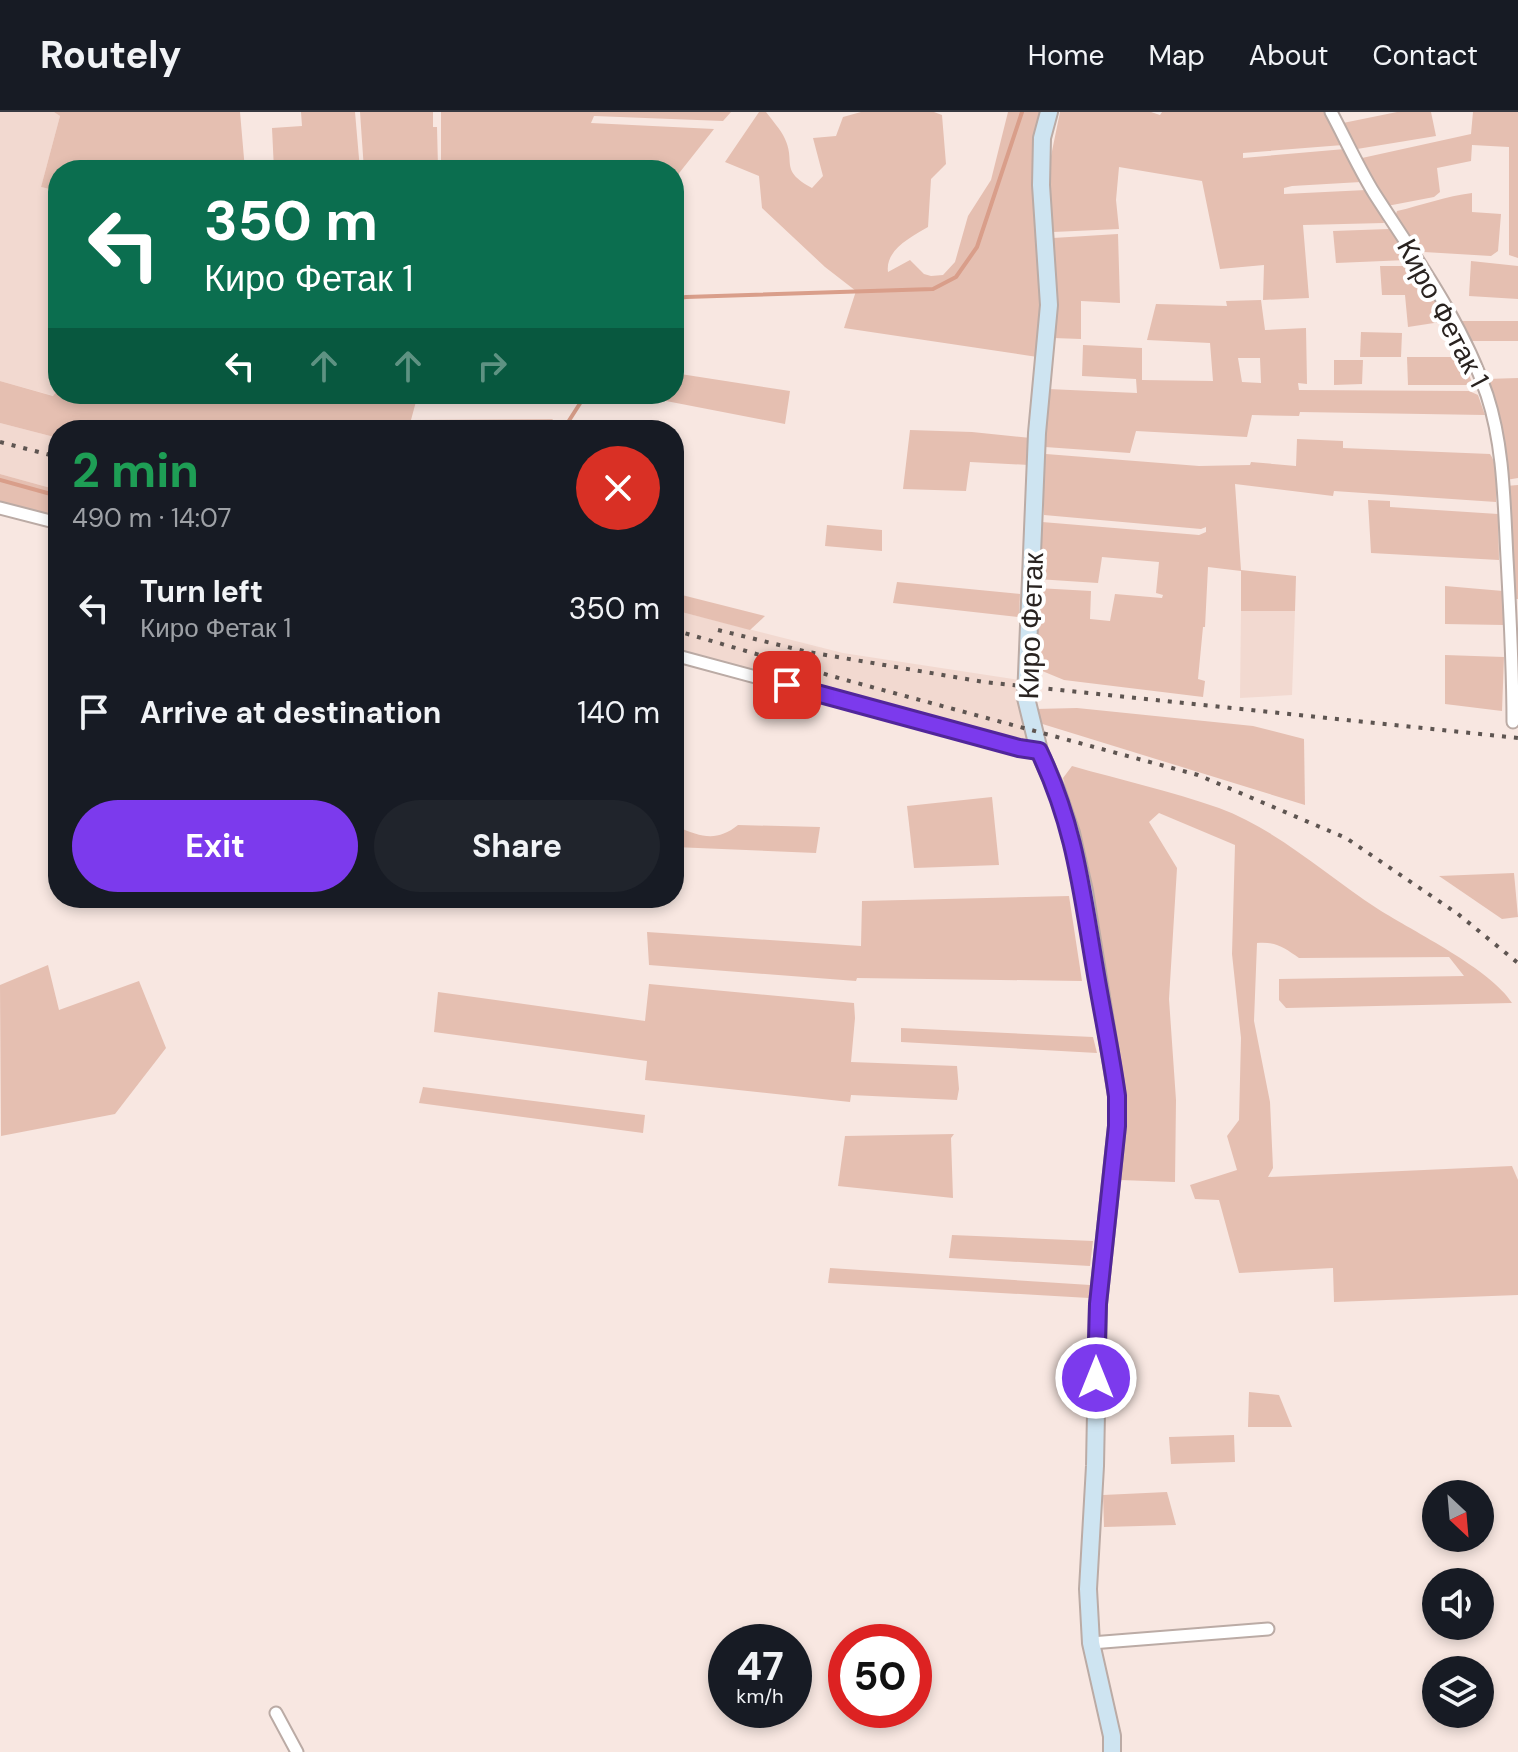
<!DOCTYPE html>
<html lang="en">
<head>
<meta charset="utf-8">
<style>
  body { margin:0; font-family:"DM Sans",sans-serif; background:#20242c; color:#f1f3f6; height:100vh; display:flex; flex-direction:column; font-size:30px; white-space:nowrap }
  * { box-sizing:border-box; margin:0 }
  p { font-size:26px; color:#9ea1a6 }
  .icon { flex:none; width:44px; height:44px; fill:none; stroke:currentColor; stroke-width:2; stroke-linecap:round; stroke-linejoin:round }
  .map { position:relative; flex:1; overflow:hidden }
  .drawer { position:absolute; left:48px; top:308px; width:636px; height:488px; display:flex; flex-direction:column; background:#171b24; border-radius:32px; box-shadow:0 4px 12px #0003 }
  .drawer>* { flex:none }
  .banner { position:absolute; left:48px; top:48px; width:636px; height:244px; border-radius:32px; box-shadow:0 4px 12px #0003; background:#0b6e4f; color:#fff; overflow:hidden }
  .needle { width:52px; rotate:154deg }
  .buttons { position:absolute; left:1422px; top:1368px; display:grid; gap:16px }
  .buttons a { display:grid; place-items:center; width:72px; height:72px; border-radius:50%; background:#171b24; box-shadow:0 4px 12px #0003; font-size:40px }
  .speed { position:absolute; left:708px; top:1512px; display:flex; gap:16px; font-size:40px; font-weight:700; text-align:center }
  .speed>* { display:grid; place-content:center; width:104px; height:104px; border-radius:50%; background:#171b24; box-shadow:0 4px 12px #0003; line-height:1 }
  .speed small { font-size:20px; font-weight:400 }
  .speed .limit { border:12px solid #d22; background:#fff; color:#111 }
  .pin { position:absolute; display:grid; place-items:center; width:68px; height:68px; color:#fff; margin:-34px; border-radius:16px; box-shadow:0 4px 12px #0006 }
  .me { position:absolute; width:88px; margin:-44px; rotate:0deg; stroke-linejoin:round; filter:drop-shadow(0 0 6px #0008) }
  .turn { display:flex; align-items:center; gap:28px; height:168px; padding:0 24px; font-size:36px }
  .turn .icon { width:104px; height:104px; stroke-width:2.5 }
  .turn b { display:block; font-size:56px; line-height:68px }
  .lanes { display:flex; align-items:center; height:76px; padding:0 24px; background:#0003; justify-content:center; gap:40px; direction:ltr }
  .lanes .off { opacity:.35 }
  .round { display:grid; place-items:center; flex:none; width:84px; height:84px; border-radius:42px; background:#20242c }
  .head { display:flex; align-items:center; justify-content:space-between; height:136px; padding:0 24px }
  h1 { font-size:48px; font-weight:700; line-height:60px; color:#1e9e55 }
  .primary-button { display:flex; gap:16px; margin-top:auto; padding:16px 24px }
  .primary-button a { flex:1; height:92px; border-radius:48px; background:#7c3aed; color:#fff; font-size:32px; font-weight:700; line-height:92px; text-align:center }
  .primary-button a+a { background:#20242c; color:#f1f3f6 }
  ul { padding:0; list-style:none }
  li { display:flex; align-items:center; gap:24px; height:104px; padding:0 24px }
  li div { flex:1 }
  li b { display:block; font-size:30px }
  li em { font-style:normal }
  header { display:flex; align-items:center; gap:48px; box-sizing:border-box; height:112px; padding:0 40px; background:#171b24; border-bottom:2px solid #363941 }
  header strong { font-size:38px }
  nav { display:flex; gap:44px; margin-inline-start:auto; font-size:28px }
  .map>svg:first-child { display:block }
  .built { fill:#f2d9d0 }
  .green { fill:#e5bfb1; fill-rule:evenodd }
  .lines { fill:none; stroke-linecap:round; stroke-linejoin:round }
  .stream { stroke:#d99e8a; stroke-width:4 }
  .street-casing { stroke:#bbaba5; stroke-width:15 }
  .secondary-casing { stroke:#bbaba5; stroke-width:20 }
  .street { stroke:#fff; stroke-width:11 }
  .secondary { stroke:#cee4f1; stroke-width:16 }
  .rail { stroke:#5e5551; stroke-width:4; stroke-dasharray:4 8; stroke-linecap:butt }
  .route-casing { stroke:#51269a; stroke-width:20 }
  .route { stroke:#7c3aed; stroke-width:14 }
  .labels { text-anchor:middle; dominant-baseline:central; stroke-width:8; stroke-linejoin:round; paint-order:stroke }
  .street-label { font-size:28px; fill:#292320; stroke:#fff }
</style>
</head>
<body>
<header>
<strong>Routely</strong>
<nav><a>Home</a><a>Map</a><a>About</a><a>Contact</a></nav>
</header>
<div class="map">
<svg width="1518" height="1640" viewBox="0 0 1518 1640">
  <rect width="100%" height="100%" fill="#f8e7e1"/>
  <!-- built -->
  <g class="built">
    <path d="M 0,0 L 54,0 L 60,4 L 41,75 L 58,79 L 58,278 L 54,284 L 0,269 Z"/>
    <path d="M 0,311 L 58,326 L 58,378 L 0,362 Z"/>
    <path d="M 674,498 L 843,541 L 1026,569 L 1031,627 L 1019,636 L 674,543 Z"/>
    <path d="M 1241,499 L 1295,499 L 1292,583 L 1240,586 Z"/>
  </g>
  <!-- green -->
  <g class="green">
    <path d="M 54,0 L 240,0 L 245,58 L 58,58 L 58,79 L 41,75 L 60,4 Z"/>
    <path d="M 301,0 L 355,0 L 360,58 L 274,58 L 272,16 L 302,14 Z"/>
    <path d="M 360,0 L 433,0 L 433,15 L 437,15 L 438,55 L 409,58 L 364,58 Z"/>
    <path d="M 441,0 L 731,0 L 723,9 L 594,4 L 591,11 L 714,17 L 676,65 L 674,65 L 674,58 L 477,58 L 477,50 L 441,55 Z"/>
    <path d="M 759,0 L 766,0 C 772,8 781,18 785,27 C 796,51 779,58 812,76 L 823,64 L 813,26 L 836,24 L 843,5 L 861,0 L 934,0 L 942,3 L 946,52 L 931,67 L 928,115 C 911,125 885,138 888,160 L 910,148 L 924,162 L 931,164 L 943,163 L 955,150 L 968,104 L 991,68 L 1008,0 L 1049,0 L 1044,246 L 844,216 L 856,179 L 825,155 L 762,96 L 759,64 L 725,50 Z"/>
    <path d="M 1060,0 L 1151,0 L 1160,3 L 1162,0 L 1325,0 L 1343,33 L 1243,41 L 1243,46 L 1345,37 L 1361,70 L 1292,74 L 1284,76 L 1284,82 L 1366,78 L 1381,100 L 1384,111 L 1303,113 L 1309,186 L 1263,188 L 1264,153 L 1220,157 L 1202,69 L 1119,55 L 1116,88 L 1119,117 L 1053,120 L 1047,85 L 1050,49 Z"/>
    <path d="M 1397,0 L 1431,0 L 1436,24 L 1357,37 L 1343,11 Z"/>
    <path d="M 1473,0 L 1518,0 L 1518,146 L 1509,143 L 1509,35 L 1472,33 L 1471,49 L 1437,56 L 1440,80 L 1434,85 L 1387,94 L 1362,46 L 1471,22 Z"/>
    <path d="M 1472,81 L 1472,100 L 1501,102 L 1498,139 L 1491,144 L 1424,140 L 1395,105 L 1397,99 C 1423,93 1446,84 1472,81 Z"/>
    <path d="M 1389,117 L 1405,138 L 1407,148 L 1336,151 L 1333,119 Z"/>
    <path d="M 1118,122 L 1120,191 L 1081,189 L 1081,227 L 1053,226 L 1057,188 L 1053,126 Z"/>
    <path d="M 1471,149 L 1518,154 L 1518,187 L 1469,184 Z"/>
    <path d="M 1380,154 L 1415,154 L 1447,209 L 1408,215 L 1405,183 L 1382,183 Z"/>
    <path d="M 1261,188 L 1265,218 L 1306,216 L 1307,272 L 1298,271 L 1299,278 L 1469,279 L 1478,283 L 1485,303 L 1300,300 L 1299,304 L 1252,303 L 1247,325 L 1136,319 L 1130,341 L 1045,335 L 1048,277 L 1137,281 L 1136,267 L 1082,264 L 1083,233 L 1142,236 L 1142,268 L 1213,269 L 1210,231 L 1147,228 L 1156,192 L 1227,194 L 1226,189 ZM 1238,246 L 1260,246 L 1261,271 L 1242,270 Z"/>
    <path d="M 1459,209 L 1518,209 L 1518,229 L 1470,229 Z"/>
    <path d="M 1361,220 L 1402,221 L 1401,245 L 1360,245 Z"/>
    <path d="M 1407,245 L 1462,245 L 1473,273 L 1408,273 Z"/>
    <path d="M 1334,248 L 1363,248 L 1362,272 L 1334,273 Z"/>
    <path d="M 674,261 L 790,279 L 785,312 L 630,282 L 674,282 Z"/>
    <path d="M 1518,266 L 1518,366 L 1506,368 L 1486,267 Z"/>
    <path d="M 0,269 L 53,284 L 58,278 L 58,282 L 418,282 L 411,308 L 553,307 L 545,318 L 58,318 L 58,326 L 0,311 Z"/>
    <path d="M 910,318 L 972,320 L 1031,326 L 1029,353 L 970,350 L 966,379 L 903,377 Z"/>
    <path d="M 1297,327 L 1343,329 L 1343,336 L 1490,342 C 1499,355 1497,374 1496,390 L 1334,379 L 1333,384 L 1235,372 L 1241,458 L 1296,464 L 1295,499 L 1241,499 L 1241,459 L 1208,455 L 1205,515 L 1203,515 L 1198,567 L 1205,569 L 1203,585 L 1064,568 L 1035,556 L 1037,476 L 1091,479 L 1090,507 L 1110,509 L 1115,482 L 1162,486 L 1163,483 L 1156,481 L 1159,450 L 1102,445 L 1098,471 L 1037,467 L 1042,410 L 1199,423 L 1206,420 L 1206,415 L 1201,417 L 1044,403 L 1043,362 L 1046,342 L 1199,354 L 1250,353 L 1251,350 L 1296,354 Z"/>
    <path d="M 0,362 L 58,378 L 58,411 L 0,396 Z"/>
    <path d="M 1518,373 L 1518,487 L 1514,487 L 1506,374 Z"/>
    <path d="M 1368,388 L 1390,389 L 1390,395 L 1498,402 L 1499,448 L 1371,441 Z"/>
    <path d="M 827,413 L 882,418 L 882,439 L 825,434 Z"/>
    <path d="M 897,470 L 1020,482 L 1019,505 L 893,491 Z"/>
    <path d="M 1445,474 L 1503,479 L 1504,513 L 1445,512 Z"/>
    <path d="M 674,481 L 765,504 L 750,518 L 674,498 Z"/>
    <path d="M 1445,543 L 1504,545 L 1502,599 L 1445,592 Z"/>
    <path d="M 1077,596 L 1253,614 L 1304,627 L 1305,693 L 1036,610 L 1035,597 Z"/>
    <path d="M 674,631 L 679,631 L 678,715 C 701,725 717,730 738,713 L 820,715 L 816,741 L 674,735 Z"/>
    <path d="M 1072,654 C 1121,668 1171,679 1219,696 C 1278,718 1326,763 1378,797 C 1414,820 1491,857 1512,891 L 1286,896 L 1279,888 L 1279,867 L 1464,864 L 1449,845 L 1299,846 C 1285,836 1275,829 1257,831 L 1254,909 L 1270,990 L 1273,1056 L 1268,1065 L 1512,1054 L 1518,1068 L 1518,1183 L 1334,1190 L 1333,1156 L 1239,1161 L 1219,1088 L 1195,1087 L 1190,1073 L 1237,1058 L 1227,1024 L 1239,1008 L 1241,926 L 1232,842 L 1235,733 L 1159,701 L 1149,710 L 1177,756 L 1169,887 L 1176,988 L 1175,1070 L 1120,1068 L 1125,1013 L 1121,954 L 1100,837 L 1090,761 L 1063,666 Z"/>
    <path d="M 992,685 L 999,753 L 914,756 L 907,694 Z"/>
    <path d="M 1514,761 L 1518,805 L 1502,807 L 1439,764 Z"/>
    <path d="M 1069,784 L 1082,869 L 857,866 L 856,869 L 649,853 L 647,820 L 861,834 L 862,789 Z"/>
    <path d="M 48,853 L 59,898 L 139,869 L 166,936 L 115,1002 L 1,1024 L 0,873 Z"/>
    <path d="M 649,872 L 854,891 L 855,906 L 851,950 L 957,954 L 959,977 L 957,988 L 851,983 L 850,990 L 645,968 L 647,949 L 434,920 L 438,880 L 645,909 Z"/>
    <path d="M 901,916 L 1093,925 L 1097,941 L 901,930 Z"/>
    <path d="M 423,975 L 645,1003 L 643,1021 L 419,991 Z"/>
    <path d="M 954,1022 L 951,1026 L 953,1086 L 838,1074 L 845,1024 Z"/>
    <path d="M 952,1123 L 1093,1129 L 1090,1154 L 949,1146 Z"/>
    <path d="M 830,1156 L 1090,1173 L 1089,1186 L 828,1171 Z"/>
    <path d="M 1249,1280 L 1279,1283 L 1292,1315 L 1248,1315 Z"/>
    <path d="M 1234,1323 L 1235,1350 L 1171,1352 L 1169,1325 Z"/>
    <path d="M 1167,1380 L 1176,1413 L 1104,1415 L 1103,1383 Z"/>
  </g>
  <g class="lines">
    <!-- stream -->
    <g class="stream">
      <path d="M 674,187 L 686,185 L 933,177 L 956,165 L 977,135 L 1022,0"/>
      <path d="M 563,318 L 586,282"/>
      <path d="M 0,368 L 58,384"/>
    </g>
    <defs>
      <g id="street">
        <path d="M 1331,0 C 1345,26 1358,55 1374,81 C 1415,145 1462,209 1487,283 C 1504,335 1504,391 1507,446 C 1510,501 1513,555 1513,610"/>
        <path d="M 0,396 L 58,411"/>
        <path d="M 674,543 L 1019,636 L 1039,639"/>
        <path d="M 1091,1531 L 1268,1517"/>
        <path d="M 276,1601 L 297,1640"/>
      </g>
      <path id="secondary" d="M 1049,0 L 1042,26 L 1041,73 L 1049,193 L 1037,321 L 1026,586 L 1039,639 L 1056,677 L 1071,721 L 1084,779 L 1117,984 L 1117,1014 L 1098,1192 L 1095,1354 L 1088,1477 L 1091,1531 L 1112,1624 L 1112,1640"/>
    </defs>
    <!-- street casing -->
    <use href="#street" class="street-casing"/>
    <!-- secondary casing -->
    <use href="#secondary" class="secondary-casing"/>
    <!-- street -->
    <use href="#street" class="street"/>
    <!-- secondary -->
    <use href="#secondary" class="secondary"/>
    <!-- rail -->
    <g class="rail">
      <path d="M 0,330 L 58,345"/>
      <path d="M 674,518 L 842,567 L 1198,663 L 1346,726 L 1458,802 L 1518,851"/>
      <path d="M 718,518 L 808,540 L 984,570 L 1518,626"/>
    </g>
  </g>
  <g class="lines">
    <defs>
      <path id="route" d="M 787,573 L 1019,636 L 1039,639 C 1075,715 1081,776 1095,857 C 1102,899 1111,941 1117,984 L 1117,1014 L 1098,1192 L 1096,1266"/>
    </defs>
    <!-- route casing -->
    <use href="#route" class="route-casing"/>
    <!-- route -->
    <use href="#route" class="route"/>
  </g>
  <g class="labels">
    <!-- street labels -->
    <g class="street-label">
      <text transform="translate(1443 201) rotate(62)">Киро Фетак 1</text>
      <text transform="translate(1031 514) rotate(-88)">Киро Фетак</text>
    </g>
  </g>
</svg>
<div class="buttons">
<a><svg class="needle" viewBox="-14 -14 28 28"><path d="M0-13l5 13h-10z" fill="#e53935"/><path d="M0 13l5-13h-10z" fill="#9ea1a6"/></svg></a>
<a><svg class="icon" aria-label="sound" viewBox="0 0 24 24"><path d="M4 9h4l5-4v14l-5-4H4zM17 9q2 3 0 6"/></svg></a>
<a><svg class="icon" aria-label="layers" viewBox="0 0 24 24"><path d="M12 4l9 5-9 5-9-5zM3 14l9 5 9-5"/></svg></a>
</div>
<div class="speed"><div>47<small>km/h</small></div><div class="limit">50</div></div>
<div class="pin" style="left:787px;top:573px;background:#d93025"><svg class="icon" aria-label="arrive" viewBox="0 0 24 24"><path d="M6 21V4h12l-3 4 3 4H6"/></svg></div>
<svg class="me" style="left:1096px;top:1266px" viewBox="-20 -20 40 40"><circle r="17" fill="#7c3aed" stroke="#fff" stroke-width="3"/><path d="M0-11L8 9 0 5-8 9z" fill="#fff"/></svg>
<div class="banner">
<div class="turn"><svg class="icon" aria-label="left" viewBox="0 0 24 24"><path d="M17 20v-9H6M10 6l-5 5 5 5"/></svg><div><b>350 m</b>Киро Фетак 1</div></div>
<div class="lanes"><svg class="icon" aria-label="left" viewBox="0 0 24 24"><path d="M17 20v-9H6M10 6l-5 5 5 5"/></svg><svg class="icon off" aria-label="ahead" viewBox="0 0 24 24"><path d="M12 20V5M6 11l6-6 6 6"/></svg><svg class="icon off" aria-label="ahead" viewBox="0 0 24 24"><path d="M12 20V5M6 11l6-6 6 6"/></svg><svg class="icon off" aria-label="right" viewBox="0 0 24 24"><path d="M7 20v-9h11M14 6l5 5-5 5"/></svg></div>
</div>
<section class="drawer">
<div class="head"><div><h1>2 min</h1><p>490 m · 14:07</p></div><a class="round" style="background:#d93025;color:#fff"><svg class="icon" aria-label="close" viewBox="0 0 24 24"><path d="M6 6l12 12M18 6L6 18"/></svg></a></div>
<ul>
<li><svg class="icon" aria-label="left" viewBox="0 0 24 24"><path d="M17 20v-9H6M10 6l-5 5 5 5"/></svg><div><b>Turn left</b><p>Киро Фетак 1</p></div><em>350 m</em></li>
<li><svg class="icon" aria-label="arrive" viewBox="0 0 24 24"><path d="M6 21V4h12l-3 4 3 4H6"/></svg><div><b>Arrive at destination</b></div><em>140 m</em></li>
</ul>
<div class="primary-button"><a>Exit</a><a>Share</a></div>
</section>
</div>
</body>
</html>
